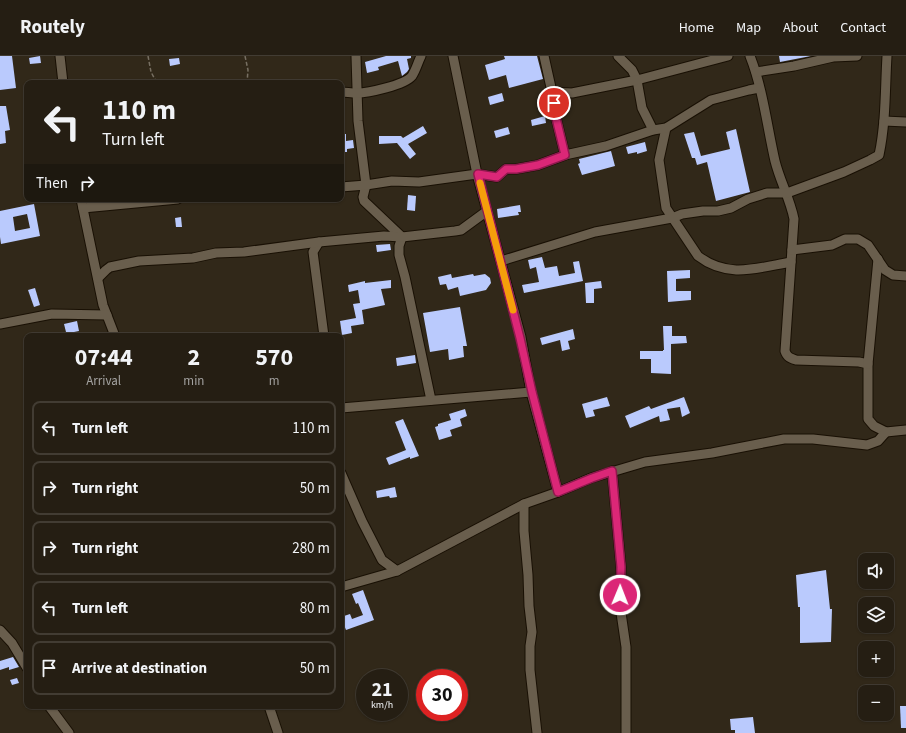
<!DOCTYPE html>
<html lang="en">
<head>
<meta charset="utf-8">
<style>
  body { margin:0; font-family:"Source Sans 3",sans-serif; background:#312b21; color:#f1f3f6; height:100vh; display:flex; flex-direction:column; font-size:15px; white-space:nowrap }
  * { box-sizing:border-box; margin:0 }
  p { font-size:13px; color:#a3a2a0 }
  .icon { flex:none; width:22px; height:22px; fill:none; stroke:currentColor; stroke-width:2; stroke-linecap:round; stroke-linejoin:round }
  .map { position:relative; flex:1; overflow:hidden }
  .side { position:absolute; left:24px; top:277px; width:320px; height:376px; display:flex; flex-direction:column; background:#251e13; border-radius:8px; box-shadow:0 1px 3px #0004,0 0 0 1px #423c33 }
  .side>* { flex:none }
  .top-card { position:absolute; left:24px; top:24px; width:320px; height:122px; border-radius:8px; box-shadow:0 1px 3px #0004,0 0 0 1px #423c33; background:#251e13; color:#f1f3f6; overflow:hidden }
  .buttons { position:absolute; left:858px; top:497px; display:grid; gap:8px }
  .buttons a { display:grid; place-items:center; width:36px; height:36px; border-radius:8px; background:#251e13; box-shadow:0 1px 3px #0004,0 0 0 1px #423c33; font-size:20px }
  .speed { position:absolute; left:356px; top:613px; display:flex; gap:8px; font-size:20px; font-weight:700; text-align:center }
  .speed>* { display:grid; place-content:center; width:52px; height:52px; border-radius:50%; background:#251e13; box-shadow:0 1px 3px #0004,0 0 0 1px #423c33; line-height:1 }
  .speed small { font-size:10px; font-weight:400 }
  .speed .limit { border:6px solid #d22; background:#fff; color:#111 }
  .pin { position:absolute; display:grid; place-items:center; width:34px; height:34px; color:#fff; margin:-17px; border:2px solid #fff; border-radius:50%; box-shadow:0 1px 4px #0007 }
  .me { position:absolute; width:44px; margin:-22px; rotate:1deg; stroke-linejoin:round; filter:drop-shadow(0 0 3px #0008) }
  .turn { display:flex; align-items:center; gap:14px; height:84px; padding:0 12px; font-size:18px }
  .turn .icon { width:52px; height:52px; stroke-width:2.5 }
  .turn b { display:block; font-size:28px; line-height:34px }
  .then { display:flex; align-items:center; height:38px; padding:0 12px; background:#0003; gap:8px; font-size:15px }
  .eta { display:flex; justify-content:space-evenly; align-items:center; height:68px; text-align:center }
  .eta b { font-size:24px; font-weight:700; line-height:28px }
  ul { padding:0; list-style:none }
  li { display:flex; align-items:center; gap:12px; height:54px; margin:0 8px 6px; padding:0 4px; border:2px solid #423c33; border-radius:8px }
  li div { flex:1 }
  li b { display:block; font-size:15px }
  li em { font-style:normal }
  header { display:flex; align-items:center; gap:24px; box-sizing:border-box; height:56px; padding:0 20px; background:#251e13; border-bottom:1px solid #423c33 }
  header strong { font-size:19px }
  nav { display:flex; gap:22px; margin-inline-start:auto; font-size:14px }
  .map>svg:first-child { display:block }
  .building { fill:#bacafd; fill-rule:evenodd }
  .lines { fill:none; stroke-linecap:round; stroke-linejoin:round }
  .minor-casing { stroke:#191004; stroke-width:11 }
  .path { stroke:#776f62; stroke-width:1.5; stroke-dasharray:4 2; stroke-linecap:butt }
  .minor { stroke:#695e4d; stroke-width:9 }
  .route-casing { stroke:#8e194d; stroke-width:10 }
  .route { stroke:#db2777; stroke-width:7 }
  .slow { stroke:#f59e0b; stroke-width:7 }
</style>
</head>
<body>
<header>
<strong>Routely</strong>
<nav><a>Home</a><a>Map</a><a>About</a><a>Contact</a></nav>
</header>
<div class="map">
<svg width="906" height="677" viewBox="0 0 906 677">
  <rect width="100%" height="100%" fill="#312819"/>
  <!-- building -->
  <g class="building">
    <path d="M 0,0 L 12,0 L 16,32 L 0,34 Z"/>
    <path d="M 40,0 L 41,7 L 30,8 L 29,2 Z"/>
    <path d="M 386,0 L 411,0 L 411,2 L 407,3 L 409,13 L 407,16 L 402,20 L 398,5 L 378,11 L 379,14 L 367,17 L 365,6 Z"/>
    <path d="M 504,0 L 537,0 L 543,23 L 509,32 L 506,19 L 489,24 L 485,9 L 502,4 L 505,3 Z"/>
    <path d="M 779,0 L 811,0 L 780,6 Z"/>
    <path d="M 179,2 L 180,8 L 170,10 L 169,3 Z"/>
    <path d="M 502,37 L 504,45 L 490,49 L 488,41 Z"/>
    <path d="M 0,50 L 6,50 L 10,74 L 5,75 L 6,87 L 0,88 Z"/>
    <path d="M 545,60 L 546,67 L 532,70 L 531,64 Z"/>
    <path d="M 423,70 L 427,77 L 408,88 L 416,98 L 410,103 L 397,87 L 379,88 L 379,80 L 401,80 L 403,82 Z"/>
    <path d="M 508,71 L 510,78 L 496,82 L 494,75 Z"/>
    <path d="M 736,73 L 750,136 L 716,145 L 707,106 L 697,109 L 695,102 L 692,102 L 684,78 L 694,76 L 701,100 L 730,93 L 726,76 Z"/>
    <path d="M 341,78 L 346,78 L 346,85 L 353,84 L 354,92 L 347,93 L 347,96 L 341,96 Z"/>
    <path d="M 645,86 L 647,95 L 637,98 L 637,96 L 628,98 L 626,91 Z"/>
    <path d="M 611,95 L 615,110 L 582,119 L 578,108 L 580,107 L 579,103 Z"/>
    <path d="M 408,139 L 416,140 L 415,155 L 407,154 Z"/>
    <path d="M 34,148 L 40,180 L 1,188 L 0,181 L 0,155 ZM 27,158 L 30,172 L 15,175 L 13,161 Z"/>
    <path d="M 520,149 L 521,156 L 518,156 L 519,159 L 498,162 L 497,153 Z"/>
    <path d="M 181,161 L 182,171 L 176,171 L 175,162 Z"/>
    <path d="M 390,188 L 391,194 L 377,196 L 376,189 Z"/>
    <path d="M 542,201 L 545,212 L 557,210 L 559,220 L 575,217 L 573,206 L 579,205 L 583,225 L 524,237 L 522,229 L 539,226 L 536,211 L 530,213 L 528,204 Z"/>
    <path d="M 690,214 L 690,222 L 676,223 L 676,235 L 691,235 L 691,244 L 668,246 L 667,215 Z"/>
    <path d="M 451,218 L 452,222 L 473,218 L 474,220 L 485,218 L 490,222 L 491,227 L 486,234 L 460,240 L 458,231 L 448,234 L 446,228 L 440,229 L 438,221 Z"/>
    <path d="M 391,224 L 391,232 L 381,233 L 385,249 L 362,254 L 364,268 L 351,270 L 352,277 L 342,279 L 340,265 L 356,262 L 353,248 L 360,247 L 358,234 L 349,236 L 348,229 L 365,225 L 365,227 Z"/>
    <path d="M 601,225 L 602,232 L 594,233 L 594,247 L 586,247 L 585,227 Z"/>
    <path d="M 35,232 L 40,249 L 34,251 L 28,234 Z"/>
    <path d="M 460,251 L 467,290 L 463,290 L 464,301 L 449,304 L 448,293 L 430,296 L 423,257 Z"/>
    <path d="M 77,265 L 79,275 L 74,276 L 75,280 L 67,280 L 64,268 Z"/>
    <path d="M 663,270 L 672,270 L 672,280 L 686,280 L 687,287 L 671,288 L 671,318 L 651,317 L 651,303 L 640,303 L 640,295 L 663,295 L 663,294 L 664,294 Z"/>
    <path d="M 573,273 L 575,283 L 568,285 L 570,293 L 562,295 L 560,284 L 542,289 L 540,282 Z"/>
    <path d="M 415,299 L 416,307 L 397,310 L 396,302 Z"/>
    <path d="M 607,341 L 610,350 L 593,354 L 595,360 L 586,362 L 582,348 Z"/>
    <path d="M 684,341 L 690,357 L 682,361 L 680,351 L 667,353 L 670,364 L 660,366 L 659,360 L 630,372 L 625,360 L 649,350 L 651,353 Z"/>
    <path d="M 465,353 L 467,360 L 460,363 L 462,370 L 450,374 L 452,380 L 439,384 L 435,371 L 438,370 L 438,368 L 451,364 L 449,358 Z"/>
    <path d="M 403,363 L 419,400 L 410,403 L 410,401 L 389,409 L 386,402 L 406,394 L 395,366 Z"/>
    <path d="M 395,431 L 397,441 L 390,442 L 389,440 L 377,442 L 376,435 Z"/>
    <path d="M 826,514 L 830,553 L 832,553 L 831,586 L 800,587 L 800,551 L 798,551 L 796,519 Z"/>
    <path d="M 363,534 L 374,564 L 346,574 L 341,561 L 350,558 L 352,563 L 363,559 L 358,547 L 356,548 L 352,538 Z"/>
    <path d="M 13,601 L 19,611 L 9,614 L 9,611 L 0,614 L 0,605 Z"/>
    <path d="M 17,622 L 19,627 L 12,629 L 10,624 Z"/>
    <path d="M 900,650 L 906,650 L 906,672 L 901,672 Z"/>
    <path d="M 753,661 L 755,677 L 735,677 L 735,674 L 731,674 L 730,663 Z"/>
  </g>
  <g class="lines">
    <defs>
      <g id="minor">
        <path d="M 60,0 L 63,27"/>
        <path d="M 356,0 L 358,65 L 366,129 L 363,141 L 364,145 L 402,181 L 399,190 L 399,199 L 405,221 L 431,344"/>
        <path d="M 453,0 L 477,118 L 521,281 L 531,336 L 558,436"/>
        <path d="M 544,0 L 552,36 L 555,58 L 565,99"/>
        <path d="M 618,0 L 632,14 L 637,24 L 642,52 L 653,74"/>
        <path d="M 750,0 C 763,33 767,70 775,105 C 780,125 790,143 794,163 L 785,295 C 787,301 790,302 796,304 L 859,306 L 868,308 L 868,363 L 874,370 L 886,376 L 906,374"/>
        <path d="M 756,16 L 794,10 L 833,1 L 857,0"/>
        <path d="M 341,36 C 346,36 351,37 357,37 C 368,37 405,29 412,20 C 416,14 418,6 421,0"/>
        <path d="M 552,36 L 572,37 L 637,24 L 728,0"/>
        <path d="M 884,65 L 906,66"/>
        <path d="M 666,72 L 659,104 L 666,152 L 698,200 C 728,223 757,212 791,206"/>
        <path d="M 341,131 L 366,129 L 392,125 L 419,126 L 477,118 L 497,121 L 506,113 L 516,113 L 538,109 L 565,99 L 606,90 L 653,74 L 666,72 L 711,44 L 749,34 L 759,32"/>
        <path d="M 81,143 L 103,249 L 115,280"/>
        <path d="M 83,152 L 178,143"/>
        <path d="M 319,186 L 313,196 L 324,280"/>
        <path d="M 792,194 L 832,189 L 845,183 L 858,183 L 868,189 L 885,214 L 893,219 L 906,220"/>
        <path d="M 501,205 L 595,176 L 672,162 L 682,158 L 703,155 L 718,155 L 731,152 L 748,143 L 767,137 L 787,137 L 844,116 L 870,104 L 879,99 C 886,66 885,33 887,0"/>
        <path d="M 98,222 L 106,214 L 110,211 L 139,205 L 193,202 L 216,197 L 244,196 L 319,186 L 384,180 L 402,181 L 455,175 L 461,174 L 487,155"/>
        <path d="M 0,268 L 52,258 L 107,259"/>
        <path d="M 868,308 L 878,203"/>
        <path d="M 341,352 L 531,336"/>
        <path d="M 612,415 L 621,511 L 620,550 L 626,591 L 626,677"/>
        <path d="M 341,417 L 362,465 L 382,504 L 397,515"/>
        <path d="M 524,448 L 524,475 L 528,519 L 529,550 L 532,576 L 530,590 L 530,614 L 537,677"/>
        <path d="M 341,531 L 397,515 L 524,448 L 558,436 L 591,422 L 645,406 L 712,397 L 784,383 L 813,383 L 867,389 L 878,385 L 886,376"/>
        <path d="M 0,574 L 12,587 L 27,612"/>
        <path d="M 49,650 L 69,677"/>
        <path d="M 269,650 L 278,677"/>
      </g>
    </defs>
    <!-- minor casing -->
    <use href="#minor" class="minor-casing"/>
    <!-- path -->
    <g class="path">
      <path d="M 148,0 L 151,16 L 157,27"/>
      <path d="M 245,0 L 248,14 L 247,27"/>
    </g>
    <!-- minor -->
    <use href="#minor" class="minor"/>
  </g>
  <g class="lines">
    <defs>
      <path id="route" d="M 554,47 L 555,58 L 565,99 L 538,109 L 516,113 L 506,113 L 497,121 L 478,118 L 520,282 L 532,336 L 558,436 L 592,422 L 612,415 L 621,511 L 620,539"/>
    </defs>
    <!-- route casing -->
    <use href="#route" class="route-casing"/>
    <!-- route -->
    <use href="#route" class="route"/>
    <!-- slow -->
    <path class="slow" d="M 480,127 L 513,254"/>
  </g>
</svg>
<div class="buttons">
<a><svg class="icon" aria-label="sound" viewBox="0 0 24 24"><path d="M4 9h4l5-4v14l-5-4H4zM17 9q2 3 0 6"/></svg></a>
<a><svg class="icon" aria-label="layers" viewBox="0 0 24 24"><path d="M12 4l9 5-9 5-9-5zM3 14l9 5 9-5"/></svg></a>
<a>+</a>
<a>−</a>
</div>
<div class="speed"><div>21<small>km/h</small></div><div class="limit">30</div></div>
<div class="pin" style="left:554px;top:47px;background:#d93025"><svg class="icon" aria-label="arrive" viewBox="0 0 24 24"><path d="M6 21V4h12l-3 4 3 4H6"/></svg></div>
<svg class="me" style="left:620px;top:539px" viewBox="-20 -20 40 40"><circle r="17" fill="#db2777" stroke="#fff" stroke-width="3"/><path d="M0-11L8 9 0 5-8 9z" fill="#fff"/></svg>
<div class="top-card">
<div class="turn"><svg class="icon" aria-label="left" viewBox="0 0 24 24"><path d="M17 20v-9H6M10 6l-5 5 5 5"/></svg><div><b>110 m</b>Turn left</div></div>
<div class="then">Then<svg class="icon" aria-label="right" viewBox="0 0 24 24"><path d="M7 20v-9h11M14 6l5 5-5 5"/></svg></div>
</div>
<section class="side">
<div class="eta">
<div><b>07:44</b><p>Arrival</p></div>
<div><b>2</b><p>min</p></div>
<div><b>570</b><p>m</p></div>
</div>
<ul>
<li><svg class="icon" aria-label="left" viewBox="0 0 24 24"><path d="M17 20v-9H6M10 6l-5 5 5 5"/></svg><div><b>Turn left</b></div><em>110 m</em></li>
<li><svg class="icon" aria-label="right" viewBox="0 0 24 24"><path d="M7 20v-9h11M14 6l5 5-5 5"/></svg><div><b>Turn right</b></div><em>50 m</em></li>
<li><svg class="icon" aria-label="right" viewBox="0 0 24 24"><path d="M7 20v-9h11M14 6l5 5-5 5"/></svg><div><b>Turn right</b></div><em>280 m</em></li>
<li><svg class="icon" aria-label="left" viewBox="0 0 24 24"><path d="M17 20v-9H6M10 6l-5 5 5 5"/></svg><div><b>Turn left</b></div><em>80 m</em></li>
<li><svg class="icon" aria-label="arrive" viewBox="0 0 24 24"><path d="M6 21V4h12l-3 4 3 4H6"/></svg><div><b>Arrive at destination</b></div><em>50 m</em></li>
</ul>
</section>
</div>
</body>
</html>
